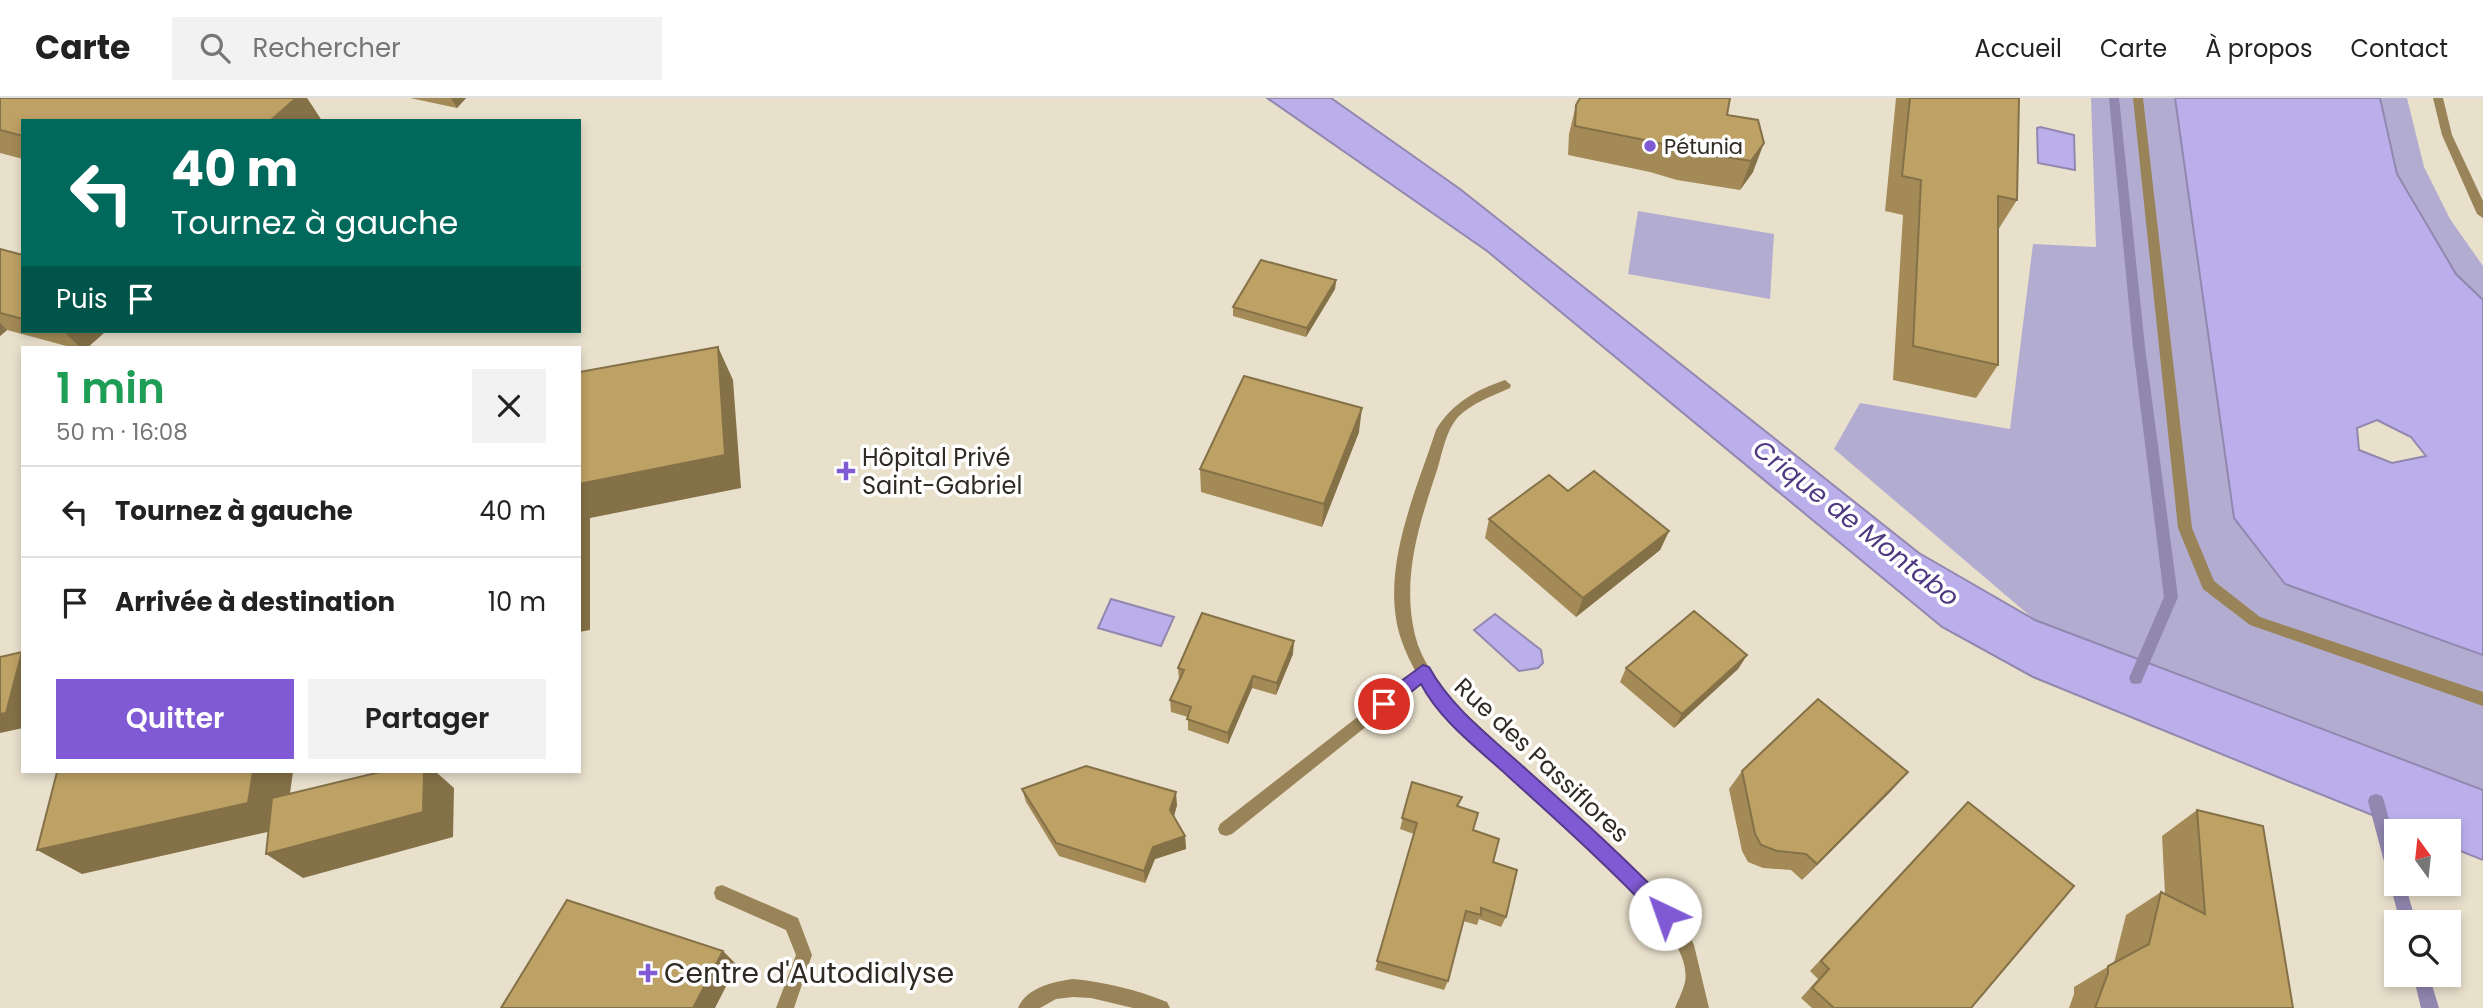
<!DOCTYPE html>
<html lang="fr">
<head>
<meta charset="utf-8">
<style>
  body { margin:0; font-family:Poppins,sans-serif; background:#f2f2f2; color:#222; height:100vh; display:flex; flex-direction:column; font-size:26px; white-space:nowrap }
  * { box-sizing:border-box; margin:0 }
  p { font-size:23px; color:#767676 }
  .icon { flex:none; width:38px; height:38px; fill:none; stroke:currentColor; stroke-width:2; stroke-linecap:round; stroke-linejoin:round }
  .map { position:relative; flex:1; overflow:hidden }
  .panel { position:absolute; left:21px; top:248px; width:560px; height:427px; display:flex; flex-direction:column; background:#fff; border-radius:0px; box-shadow:0 4px 10px #0003 }
  .panel>* { flex:none }
  .top-card { position:absolute; left:21px; top:21px; width:560px; height:214px; border-radius:0px; box-shadow:0 4px 10px #0003; background:#00695c; color:#fff; overflow:hidden }
  .needle { width:46px; rotate:345deg }
  .fabs { position:absolute; left:2384px; top:721px; display:grid; gap:14px }
  .fabs a { display:grid; place-items:center; width:77px; height:77px; border-radius:0px; background:#fff; box-shadow:0 4px 10px #0003; font-size:35px }
  .pin { position:absolute; display:grid; place-items:center; width:60px; height:60px; color:#fff; margin:-30px; border:4px solid #fff; border-radius:50%; box-shadow:0 2px 7px #0007 }
  .me { position:absolute; width:77px; margin:-38px; rotate:318deg; stroke-linejoin:round; filter:drop-shadow(0 0 5px #0008) }
  .turn { display:flex; align-items:center; gap:24px; height:147px; padding:0 35px; font-size:32px }
  .turn .icon { width:91px; height:91px; stroke-width:2.5 }
  .turn b { display:block; font-size:49px; line-height:60px }
  .then { display:flex; align-items:center; height:66px; padding:0 35px; background:#0003; gap:14px; font-size:26px }
  .round { display:grid; place-items:center; flex:none; width:74px; height:74px; border-radius:0px; background:#f2f2f2 }
  .summary { display:flex; align-items:center; justify-content:space-between; height:119px; padding:0 35px }
  h1 { font-size:42px; font-weight:600; line-height:52px; color:#1e9e55 }
  .cta { display:flex; gap:14px; margin-top:auto; padding:14px 35px }
  .cta a { flex:1; height:80px; border-radius:0px; background:#805ad4; color:#fff; font-size:28px; font-weight:600; line-height:80px; text-align:center }
  .cta a+a { background:#f2f2f2; color:#222 }
  ul { padding:0; list-style:none }
  li { display:flex; align-items:center; gap:21px; height:91px; padding:0 35px; border-top:2px solid #e0e0e0 }
  li div { flex:1 }
  li b { display:block; font-size:26px }
  li em { font-style:normal }
  header { display:flex; align-items:center; gap:42px; box-sizing:border-box; height:98px; padding:0 35px; background:#fff; border-bottom:2px solid #e0e0e0 }
  header strong { font-size:33px }
  nav { display:flex; gap:38px; margin-inline-start:auto; font-size:24px }
  .search { width:490px; height:63px; background:#f2f2f2; display:flex; align-items:center; gap:18px; box-sizing:border-box; padding:0 24px; border-radius:0px; color:#767676; font-size:26px }
  .map>svg:first-child { display:block }
  .green { fill:#b3acd1 }
  .water { fill:#bbafeb; stroke:#9187af; stroke-width:2; fill-rule:evenodd }
  .lines { fill:none; stroke-linecap:round; stroke-linejoin:round }
  .stream { fill:#9187af; fill-rule:evenodd }
  .service { fill:#998459; fill-rule:evenodd }
  .minor { fill:#998459; fill-rule:evenodd }
  .wall { fill:#a38a57 }
  .shaded-wall { fill:#847147 }
  .building { fill:#bda165; stroke:#847147; stroke-width:2 }
  .route { fill:#805ad4; stroke:#533a8a; stroke-width:2 }
  .poi-dot { fill:#805ad4; stroke:#fff; stroke-width:2.5 }
  .labels { text-anchor:middle; dominant-baseline:central; stroke-width:7; stroke-linejoin:round; paint-order:stroke }
  .far-poi-label { font-size:21px; fill:#2f2b24; stroke:#fff; text-anchor:start }
  .poi-label { font-size:24px; fill:#2f2b24; stroke:#fff; text-anchor:start }
  .street-label { font-size:24px; fill:#2f2b24; stroke:#fff }
  .water-label { font-size:26px; font-style:italic; fill:#4f3a81; stroke:#fff }
  .near-poi-label { font-size:28px; fill:#2f2b24; stroke:#fff; text-anchor:start }
</style>
</head>
<body>
<header>
<strong>Carte</strong>
<div class="search"><svg class="icon" aria-label="search" viewBox="0 0 24 24"><circle cx="10" cy="10" r="6"/><path d="M15 15l6 6"/></svg>Rechercher</div>
<nav><a>Accueil</a><a>Carte</a><a>À propos</a><a>Contact</a></nav>
</header>
<div class="map">
<svg width="2483" height="910" viewBox="0 0 2483 910">
  <rect width="100%" height="100%" fill="#e9e0cc"/>
  <!-- green -->
  <g class="green">
    <path d="M 2091,0 L 2175,0 L 2234,420 L 2285,486 L 2483,557 L 2483,692 L 2035,522 L 1834,351 L 1860,305 L 2010,331 L 2033,146 L 2096,149 Z"/>
    <path d="M 2380,0 L 2407,0 L 2424,69 L 2450,121 L 2483,168 L 2483,202 L 2456,176 L 2397,76 Z"/>
    <path d="M 1638,113 L 1774,136 L 1770,201 L 1628,176 Z"/>
  </g>
  <!-- water -->
  <g class="water">
    <path d="M 1267,0 L 1331,0 L 1460,91 L 1919,455 L 2035,522 L 2483,692 L 2483,762 L 2448,748 L 2448,733 L 2412,733 L 2285,682 L 2033,579 L 1942,529 L 1487,153 Z"/>
    <path d="M 2175,0 L 2380,0 L 2397,76 L 2456,176 L 2483,202 L 2483,557 L 2285,486 L 2234,420 ZM 2377,322 L 2411,339 L 2426,358 L 2392,365 L 2359,352 L 2357,330 Z"/>
    <path d="M 2040,29 L 2074,37 L 2075,72 L 2038,65 L 2037,30 Z"/>
    <path d="M 1111,501 L 1174,519 L 1161,548 L 1098,530 Z"/>
    <path d="M 1495,516 L 1541,552 L 1543,565 L 1538,570 L 1519,573 L 1474,532 Z"/>
  </g>
  <g class="lines">
    <!-- stream -->
    <g class="stream">
      <path d="M 2109,0 L 2119,0 L 2145,249 L 2178,499 L 2141,585 L 2136,586 L 2131,585 L 2129,580 L 2164,499 L 2133,249 Z"/>
      <path d="M 2376,696 L 2382,698 L 2384,703 L 2396,747 L 2396,786 L 2405,786 L 2416,824 L 2400,824 L 2368,703 L 2370,698 Z"/>
      <path d="M 2413,877 L 2429,877 L 2439,910 L 2421,910 Z"/>
    </g>
    <!-- service -->
    <g class="service">
      <path d="M 2133,0 L 2143,0 L 2192,430 L 2214,483 L 2260,519 L 2483,594 L 2483,608 L 2250,527 L 2203,491 L 2178,430 Z"/>
      <path d="M 1423,568 L 1428,569 L 1430,574 L 1428,579 L 1232,736 L 1226,738 L 1220,736 L 1218,731 L 1220,726 Z"/>
      <path d="M 722,787 L 798,820 L 812,857 L 794,910 L 776,910 L 796,857 L 786,832 L 716,801 L 714,795 L 716,789 Z"/>
      <path d="M 1073,881 C 1105,884 1138,892 1167,904 L 1170,910 L 1133,910 L 1091,900 L 1073,899 L 1056,901 L 1040,910 L 1018,910 C 1027,889 1053,884 1073,881 Z"/>
    </g>
    <!-- minor -->
    <g class="minor">
      <path d="M 2433,0 L 2443,0 L 2452,37 L 2483,103 L 2483,120 L 2477,116 L 2442,37 Z"/>
      <path d="M 1505,282 L 1511,287 L 1510,290 C 1492,298 1472,305 1458,319 C 1446,333 1443,352 1438,369 C 1420,423 1401,479 1415,537 C 1421,562 1437,582 1451,602 L 1660,795 L 1683,824 L 1694,847 L 1709,910 L 1675,910 C 1678,902 1683,893 1685,884 C 1690,858 1663,826 1648,807 L 1441,612 C 1425,589 1410,568 1401,541 C 1379,474 1415,396 1436,332 C 1452,305 1476,292 1505,282 Z"/>
    </g>
  </g>
  <!-- wall -->
  <g class="wall">
    <path d="M 0,0 L 307,0 L 322,23 L 23,23 L 23,61 L 0,55 Z"/>
    <path d="M 410,0 L 466,0 L 457,10 Z"/>
    <path d="M 1896,0 L 2019,0 L 2017,102 L 1998,132 L 1998,267 L 1976,300 L 1893,282 L 1903,117 L 1885,113 Z"/>
    <path d="M 1576,7 L 1727,17 L 1758,22 L 1753,74 L 1740,92 L 1677,82 L 1650,74 L 1568,57 L 1569,36 Z"/>
    <path d="M 0,151 L 23,157 L 23,233 L 106,233 L 87,250 L 74,250 L 7,232 L 0,238 Z"/>
    <path d="M 1336,182 L 1335,191 L 1306,239 L 1233,218 L 1233,209 Z"/>
    <path d="M 1359,334 L 1322,429 L 1201,394 L 1200,371 Z"/>
    <path d="M 1568,393 L 1669,433 L 1660,452 L 1576,519 L 1485,440 L 1489,421 Z"/>
    <path d="M 1293,556 L 1276,597 L 1252,590 L 1228,646 L 1188,632 L 1188,619 L 1171,614 L 1170,602 L 1179,582 L 1178,570 Z"/>
    <path d="M 1747,557 L 1738,571 L 1674,630 L 1620,584 L 1626,570 Z"/>
    <path d="M 1742,673 L 1892,692 L 1802,782 L 1791,772 L 1763,770 L 1748,764 L 1742,753 L 1729,691 Z"/>
    <path d="M 1412,684 L 1459,709 L 1493,764 L 1506,819 L 1501,829 L 1479,821 L 1477,827 L 1463,823 L 1448,883 L 1444,892 L 1375,872 L 1414,736 L 1400,731 Z"/>
    <path d="M 1022,691 L 1177,707 L 1174,718 L 1185,738 L 1186,751 L 1155,761 L 1145,785 L 1059,758 L 1026,704 Z"/>
    <path d="M 1968,704 L 1971,910 L 1812,910 L 1801,900 L 1818,881 L 1810,873 L 1955,717 Z"/>
    <path d="M 2197,712 L 2293,910 L 2069,910 L 2074,896 L 2074,889 L 2114,865 L 2126,817 L 2161,794 L 2165,796 L 2162,738 Z"/>
  </g>
  <!-- shaded-wall -->
  <g class="shaded-wall">
    <path d="M 296,0 L 307,0 L 322,23 L 270,23 Z"/>
    <path d="M 451,0 L 466,0 L 457,10 Z"/>
    <path d="M 1764,45 L 1753,74 L 1740,92 L 1751,63 Z"/>
    <path d="M 1336,182 L 1335,191 L 1306,239 L 1307,230 Z"/>
    <path d="M 0,225 L 7,232 L 0,238 Z"/>
    <path d="M 63,233 L 106,233 L 87,250 L 81,250 Z"/>
    <path d="M 718,249 L 733,282 L 741,390 L 590,420 L 590,532 L 579,534 L 579,386 Z"/>
    <path d="M 1362,310 L 1359,334 L 1322,429 L 1324,406 Z"/>
    <path d="M 1669,433 L 1660,452 L 1576,519 L 1583,500 Z"/>
    <path d="M 1294,543 L 1293,556 L 1276,597 L 1277,585 Z"/>
    <path d="M 22,554 L 23,555 L 23,630 L 0,635 L 0,616 Z"/>
    <path d="M 1747,557 L 1738,571 L 1674,630 L 1682,616 Z"/>
    <path d="M 1253,578 L 1252,590 L 1228,646 L 1228,635 Z"/>
    <path d="M 253,674 L 293,674 L 285,730 L 82,776 L 37,752 Z"/>
    <path d="M 424,674 L 436,674 L 454,690 L 453,739 L 303,780 L 266,756 Z"/>
    <path d="M 1908,674 L 1892,692 L 1802,782 L 1817,766 Z"/>
    <path d="M 1176,694 L 1177,707 L 1172,725 L 1170,712 Z"/>
    <path d="M 1185,738 L 1186,751 L 1155,761 L 1145,785 L 1144,773 L 1153,749 Z"/>
    <path d="M 723,853 L 737,867 L 715,910 L 693,910 Z"/>
  </g>
  <!-- building -->
  <g class="building">
    <path d="M 0,0 L 296,0 L 270,23 L 23,23 L 23,38 L 0,32 Z"/>
    <path d="M 1580,0 L 1730,0 L 1727,17 L 1758,22 L 1764,45 L 1751,63 L 1686,53 L 1659,45 L 1575,28 L 1576,7 Z"/>
    <path d="M 1910,0 L 2019,0 L 2017,102 L 1998,98 L 1998,267 L 1913,248 L 1921,82 L 1902,78 Z"/>
    <path d="M 0,151 L 23,157 L 23,221 L 0,215 Z"/>
    <path d="M 1261,162 L 1336,182 L 1307,230 L 1233,209 Z"/>
    <path d="M 718,249 L 725,357 L 579,386 L 579,274 Z"/>
    <path d="M 1244,278 L 1362,310 L 1324,406 L 1200,371 Z"/>
    <path d="M 1594,373 L 1669,433 L 1583,500 L 1489,421 L 1549,377 L 1568,393 Z"/>
    <path d="M 1694,513 L 1747,557 L 1682,616 L 1626,570 Z"/>
    <path d="M 1202,515 L 1294,543 L 1277,585 L 1253,578 L 1228,635 L 1187,621 L 1191,609 L 1170,602 L 1184,572 L 1178,570 Z"/>
    <path d="M 22,554 L 6,615 L 0,616 L 0,559 Z"/>
    <path d="M 1818,601 L 1908,674 L 1817,766 L 1806,756 L 1777,753 L 1761,747 L 1755,736 L 1742,673 Z"/>
    <path d="M 1086,668 L 1176,694 L 1170,712 L 1185,738 L 1153,749 L 1144,773 L 1056,745 L 1022,691 Z"/>
    <path d="M 57,674 L 253,674 L 248,705 L 37,752 Z"/>
    <path d="M 380,674 L 424,674 L 423,714 L 266,756 L 272,700 Z"/>
    <path d="M 1412,684 L 1462,699 L 1457,708 L 1478,715 L 1473,732 L 1499,741 L 1493,764 L 1517,772 L 1506,819 L 1481,810 L 1481,817 L 1466,813 L 1448,883 L 1377,863 L 1417,725 L 1402,720 Z"/>
    <path d="M 1968,704 L 2074,788 L 1971,910 L 1834,910 L 1812,890 L 1829,871 L 1821,863 Z"/>
    <path d="M 2197,712 L 2263,728 L 2293,910 L 2095,910 L 2108,875 L 2108,868 L 2149,846 L 2161,794 L 2205,816 Z"/>
    <path d="M 567,802 L 723,853 L 693,910 L 501,910 Z"/>
  </g>
  <!-- route -->
  <path class="route" d="M 1423,567 L 1429,569 C 1452,611 1493,641 1528,673 C 1577,717 1626,761 1672,809 L 1675,816 L 1672,822 L 1665,825 L 1659,822 C 1612,772 1561,726 1510,680 C 1480,652 1440,623 1421,586 L 1390,611 L 1384,613 L 1378,611 L 1375,606 L 1378,600 Z"/>
  <!-- markers -->
  <g class="poi-dot">
    <circle cx="1650" cy="48" r="7"/>
    <path d="M842.5 362.5h7v7h7v7h-7v7h-7v-7h-7v-7h7z"/>
    <path d="M644.5 864.5h7v7h7v7h-7v7h-7v-7h-7v-7h7z"/>
  </g>
  <g class="labels">
    <!-- far-poi labels -->
    <g class="far-poi-label">
      <text x="1664" y="48">Pétunia</text>
    </g>
    <!-- poi labels -->
    <g class="poi-label">
      <text x="862" y="359">Hôpital Privé<tspan x="862" dy="28">Saint-Gabriel</tspan></text>
    </g>
    <!-- street labels -->
    <g class="street-label">
      <text transform="translate(1542 662) rotate(43)">Rue des Passiflores</text>
    </g>
    <!-- water labels -->
    <g class="water-label">
      <text transform="translate(1856 425) rotate(38)">Crique de Montabo</text>
    </g>
    <!-- near-poi labels -->
    <g class="near-poi-label">
      <text x="664" y="875">Centre d'Autodialyse</text>
    </g>
  </g>
</svg>
<div class="fabs">
<a><svg class="needle" viewBox="-14 -14 28 28"><path d="M0-13l5 13h-10z" fill="#e53935"/><path d="M0 13l5-13h-10z" fill="#767676"/></svg></a>
<a><svg class="icon" aria-label="search" viewBox="0 0 24 24"><circle cx="10" cy="10" r="6"/><path d="M15 15l6 6"/></svg></a>
</div>
<div class="pin" style="left:1384px;top:606px;background:#d93025"><svg class="icon" aria-label="arrive" viewBox="0 0 24 24"><path d="M6 21V4h12l-3 4 3 4H6"/></svg></div>
<svg class="me" style="left:1665px;top:816px" viewBox="-20 -20 40 40"><circle r="19" fill="#fff"/><path d="M0-13L10 11 0 6-10 11z" fill="#805ad4"/></svg>
<div class="top-card">
<div class="turn"><svg class="icon" aria-label="left" viewBox="0 0 24 24"><path d="M17 20v-9H6M10 6l-5 5 5 5"/></svg><div><b>40 m</b>Tournez à gauche</div></div>
<div class="then">Puis<svg class="icon" aria-label="arrive" viewBox="0 0 24 24"><path d="M6 21V4h12l-3 4 3 4H6"/></svg></div>
</div>
<section class="panel">
<div class="summary"><div><h1>1 min</h1><p>50 m · 16:08</p></div><a class="round"><svg class="icon" aria-label="close" viewBox="0 0 24 24"><path d="M6 6l12 12M18 6L6 18"/></svg></a></div>
<ul>
<li><svg class="icon" aria-label="left" viewBox="0 0 24 24"><path d="M17 20v-9H6M10 6l-5 5 5 5"/></svg><div><b>Tournez à gauche</b></div><em>40 m</em></li>
<li><svg class="icon" aria-label="arrive" viewBox="0 0 24 24"><path d="M6 21V4h12l-3 4 3 4H6"/></svg><div><b>Arrivée à destination</b></div><em>10 m</em></li>
</ul>
<div class="cta"><a>Quitter</a><a>Partager</a></div>
</section>
</div>
</body>
</html>
